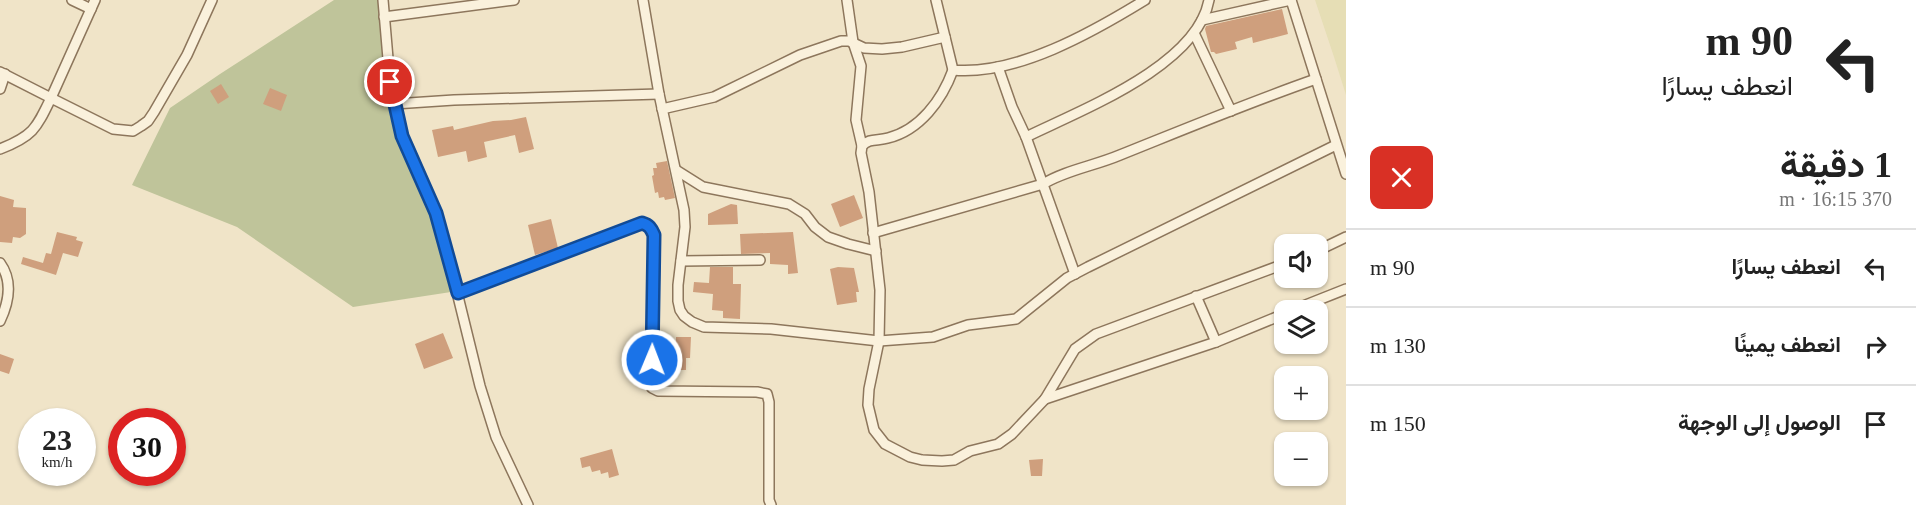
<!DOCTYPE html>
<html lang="ar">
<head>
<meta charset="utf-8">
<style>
  body { margin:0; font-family:"Times New Roman",Vazirmatn,serif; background:#f6f6f6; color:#222; direction:rtl; height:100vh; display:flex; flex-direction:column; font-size:22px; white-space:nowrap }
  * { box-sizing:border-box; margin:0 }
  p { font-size:20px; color:#767676 }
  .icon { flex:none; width:33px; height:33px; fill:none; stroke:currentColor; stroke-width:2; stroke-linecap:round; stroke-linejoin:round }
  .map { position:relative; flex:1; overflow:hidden; direction:ltr }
  .details { display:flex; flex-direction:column; background:#fff; width:570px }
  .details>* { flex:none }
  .top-card { background:#fff; color:#222; overflow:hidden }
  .tools { position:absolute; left:1274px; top:234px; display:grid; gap:12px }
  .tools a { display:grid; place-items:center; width:54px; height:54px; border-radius:12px; background:#fff; box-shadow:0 2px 4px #0004; font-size:30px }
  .speed { position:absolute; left:18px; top:408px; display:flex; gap:12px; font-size:30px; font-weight:700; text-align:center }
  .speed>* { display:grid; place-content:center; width:78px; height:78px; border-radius:50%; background:#fff; box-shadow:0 2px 4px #0004; line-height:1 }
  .speed small { font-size:15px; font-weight:400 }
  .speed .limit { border:9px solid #d22; background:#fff; color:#111 }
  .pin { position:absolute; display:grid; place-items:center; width:51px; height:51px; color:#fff; margin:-26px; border:3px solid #fff; border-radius:50%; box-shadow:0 2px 6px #0007 }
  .me { position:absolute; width:66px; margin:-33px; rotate:1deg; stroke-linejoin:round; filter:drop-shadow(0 0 4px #0008) }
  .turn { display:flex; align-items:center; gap:21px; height:126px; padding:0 24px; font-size:27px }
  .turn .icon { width:78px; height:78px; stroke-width:2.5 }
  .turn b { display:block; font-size:42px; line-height:51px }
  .round { display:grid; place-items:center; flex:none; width:63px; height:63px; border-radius:12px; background:#f6f6f6 }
  .head { display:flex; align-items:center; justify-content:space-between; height:102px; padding:0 24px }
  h1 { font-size:36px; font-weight:700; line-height:45px }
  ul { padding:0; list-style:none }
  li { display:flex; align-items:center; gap:18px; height:78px; padding:0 24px; border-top:2px solid #e0e0e0 }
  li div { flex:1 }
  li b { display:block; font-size:22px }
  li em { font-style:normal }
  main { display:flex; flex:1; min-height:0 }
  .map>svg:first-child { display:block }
  .farmland { fill:#e6deb5 }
  .cemetery { fill:#bfc49a }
  .building { fill:#cf9f7d }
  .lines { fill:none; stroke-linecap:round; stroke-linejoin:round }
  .street-casing { stroke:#8d765c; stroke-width:12 }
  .street { stroke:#faf1dc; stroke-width:9 }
  .route-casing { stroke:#114b97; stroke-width:15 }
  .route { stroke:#1a73e8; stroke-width:10 }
</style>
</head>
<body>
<main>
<section class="details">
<div class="top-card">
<div class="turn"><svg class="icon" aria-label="left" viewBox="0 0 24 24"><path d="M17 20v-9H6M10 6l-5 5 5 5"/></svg><div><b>90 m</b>انعطف يسارًا</div></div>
</div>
<div class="head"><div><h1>1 دقيقة</h1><p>370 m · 16:15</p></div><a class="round" style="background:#d93025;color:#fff"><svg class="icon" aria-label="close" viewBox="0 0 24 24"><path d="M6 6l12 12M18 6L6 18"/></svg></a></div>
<ul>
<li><svg class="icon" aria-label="left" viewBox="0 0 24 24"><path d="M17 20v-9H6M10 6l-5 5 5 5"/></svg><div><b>انعطف يسارًا</b></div><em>90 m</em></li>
<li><svg class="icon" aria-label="right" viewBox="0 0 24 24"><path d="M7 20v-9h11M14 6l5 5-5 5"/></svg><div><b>انعطف يمينًا</b></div><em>130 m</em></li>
<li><svg class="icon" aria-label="arrive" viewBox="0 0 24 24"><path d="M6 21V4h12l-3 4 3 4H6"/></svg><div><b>الوصول إلى الوجهة</b></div><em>150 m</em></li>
</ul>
</section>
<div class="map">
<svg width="1346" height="505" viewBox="0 0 1346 505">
  <rect width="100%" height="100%" fill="#f0e4c8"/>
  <!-- farmland -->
  <path class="farmland" d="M 1315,0 L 1346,0 L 1346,95 L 1334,57 Z"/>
  <!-- cemetery -->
  <path class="cemetery" d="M 334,0 L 379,0 L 393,126 L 433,213 L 451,292 L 353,307 L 237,227 L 132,185 L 170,108 L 220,74 Z"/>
  <!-- building -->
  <g class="building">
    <path d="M 1282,9 L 1288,34 L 1253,43 L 1252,37 L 1235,42 L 1237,49 L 1216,54 L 1214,52 L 1211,52 L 1205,29 L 1206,26 Z"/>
    <path d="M 221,84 L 229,97 L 218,104 L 210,91 Z"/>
    <path d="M 270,88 L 287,95 L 281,111 L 263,104 Z"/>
    <path d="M 526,117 L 534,149 L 519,153 L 515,135 L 484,142 L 487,157 L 468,162 L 466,151 L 438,157 L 432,130 L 453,126 L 454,130 L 493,121 L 511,120 Z"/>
    <path d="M 667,161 L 675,198 L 665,200 L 664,197 L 659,198 L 658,192 L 655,193 L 652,176 L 654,175 L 653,168 L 657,168 L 656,163 Z"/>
    <path d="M 854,195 L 863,218 L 840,227 L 831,204 Z"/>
    <path d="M 0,196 L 14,200 L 13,207 L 26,208 L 26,234 L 20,238 L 13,237 L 12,243 L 0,242 Z"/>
    <path d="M 731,204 L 737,205 L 738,224 L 708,225 L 708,214 Z"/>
    <path d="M 551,219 L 558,248 L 535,255 L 528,225 Z"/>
    <path d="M 57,232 L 77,237 L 76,240 L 83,242 L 78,257 L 63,253 L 56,275 L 21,264 L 23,257 L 43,263 L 46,253 L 51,254 Z"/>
    <path d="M 793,232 L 798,273 L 788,274 L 788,265 L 770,264 L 770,253 L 741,254 L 740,234 Z"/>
    <path d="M 710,267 L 733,267 L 733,284 L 741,284 L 740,319 L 723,318 L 723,311 L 712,310 L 713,294 L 693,292 L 694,282 L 709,283 Z"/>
    <path d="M 838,267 L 854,268 L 859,292 L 856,292 L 857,302 L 837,305 L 830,269 Z"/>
    <path d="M 443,333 L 453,358 L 424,369 L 415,344 Z"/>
    <path d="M 676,337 L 691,337 L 690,358 L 686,358 L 686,370 L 664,370 L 664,360 L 676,360 Z"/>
    <path d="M 0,354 L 14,359 L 9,374 L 0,371 Z"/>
    <path d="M 24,427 L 32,430 L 32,451 L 20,449 Z"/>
    <path d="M 612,449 L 619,475 L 609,478 L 608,472 L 601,474 L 600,470 L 592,472 L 590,466 L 582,468 L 580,458 Z"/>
    <path d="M 1043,459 L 1042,476 L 1031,476 L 1029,460 Z"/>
  </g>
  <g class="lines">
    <defs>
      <g id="street">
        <path d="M 72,0 L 91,9"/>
        <path d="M 383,0 L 390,82 L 402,136 L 436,213 L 453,276 L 480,386 L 496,437 L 528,505"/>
        <path d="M 643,0 L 659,94 L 684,210 L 685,227 L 678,285 L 678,301 L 680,310 L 684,316 L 692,322 L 704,327 L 771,329 L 879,341 L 933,337 L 968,325 L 1016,319 L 1067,278 L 1088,267 L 1336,145"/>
        <path d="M 847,0 L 853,42 L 861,66 L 856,120 L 862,146"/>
        <path d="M 936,0 L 953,70 C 1016,76 1093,32 1145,0"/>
        <path d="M 1291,0 L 1346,174"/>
        <path d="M 384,17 L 514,0"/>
        <path d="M 1202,20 L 1291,0"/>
        <path d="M 1194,33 L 1231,111"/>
        <path d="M 998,67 L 1012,107 L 1026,137 L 1075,274"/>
        <path d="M 953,70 C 942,100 920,130 888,138 C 878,141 869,138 862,146 L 861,153 L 869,192 L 880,290 L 879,341 L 869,389 L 868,405 L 874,430 L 885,444 L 910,457 L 922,460 L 942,461 L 954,460 L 970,451 L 998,444 L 1012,434 L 1045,399 L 1075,349 L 1096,334 L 1284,264"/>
        <path d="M 0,72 L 51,98 L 95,0"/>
        <path d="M 0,89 L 5,74"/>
        <path d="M 394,104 L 454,100 L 659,94"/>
        <path d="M 662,109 L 714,97 L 800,55 L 841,41 L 849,41 L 864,48 L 882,49 L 902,47 L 945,37"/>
        <path d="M 1026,137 C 1081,110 1197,66 1209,0"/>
        <path d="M 0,149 C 33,136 36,129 51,98 L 113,129 L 133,131 L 141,126 L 148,121 L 154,112 L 187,55 L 212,0"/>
        <path d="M 676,170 L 703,187 L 789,204 L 805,214 L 815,227 L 828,237 L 848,244 L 876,251"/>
        <path d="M 873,233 L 1043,184 C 1066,170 1094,166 1120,155 C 1185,129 1250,102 1316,79"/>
        <path d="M 1317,251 L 1346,237"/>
        <path d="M 681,261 L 760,260"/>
        <path d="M 0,263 C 13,281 9,302 0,321"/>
        <path d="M 457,293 L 642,223 C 649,224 651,228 655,235 L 652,388 L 658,391 L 757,392 L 767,394 L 769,402 L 769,500 L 771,505"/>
        <path d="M 1196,296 L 1216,342"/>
        <path d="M 1293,310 L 1346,289"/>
        <path d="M 1045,399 L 1216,342 L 1284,314"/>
      </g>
    </defs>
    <!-- street casing -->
    <use href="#street" class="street-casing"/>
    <!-- street -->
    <use href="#street" class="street"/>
  </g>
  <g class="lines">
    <defs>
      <path id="route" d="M 390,82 L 402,136 L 436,213 L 458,293 L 642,223 C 649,225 651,228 654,235 L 652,360"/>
    </defs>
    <!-- route casing -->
    <use href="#route" class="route-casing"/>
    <!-- route -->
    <use href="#route" class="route"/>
  </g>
</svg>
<div class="tools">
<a><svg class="icon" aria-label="sound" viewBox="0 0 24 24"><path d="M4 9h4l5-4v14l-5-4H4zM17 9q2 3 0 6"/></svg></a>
<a><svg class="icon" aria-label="layers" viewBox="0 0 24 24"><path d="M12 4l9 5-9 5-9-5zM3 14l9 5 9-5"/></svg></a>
<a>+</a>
<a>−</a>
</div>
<div class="speed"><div>23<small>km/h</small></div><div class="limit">30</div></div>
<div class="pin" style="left:390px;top:82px;background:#d93025"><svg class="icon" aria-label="arrive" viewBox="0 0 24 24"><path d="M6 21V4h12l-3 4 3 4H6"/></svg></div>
<svg class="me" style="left:652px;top:360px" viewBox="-20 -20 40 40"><circle r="17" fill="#1a73e8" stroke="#fff" stroke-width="3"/><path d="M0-11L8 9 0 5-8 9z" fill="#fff"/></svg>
</div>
</main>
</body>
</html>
